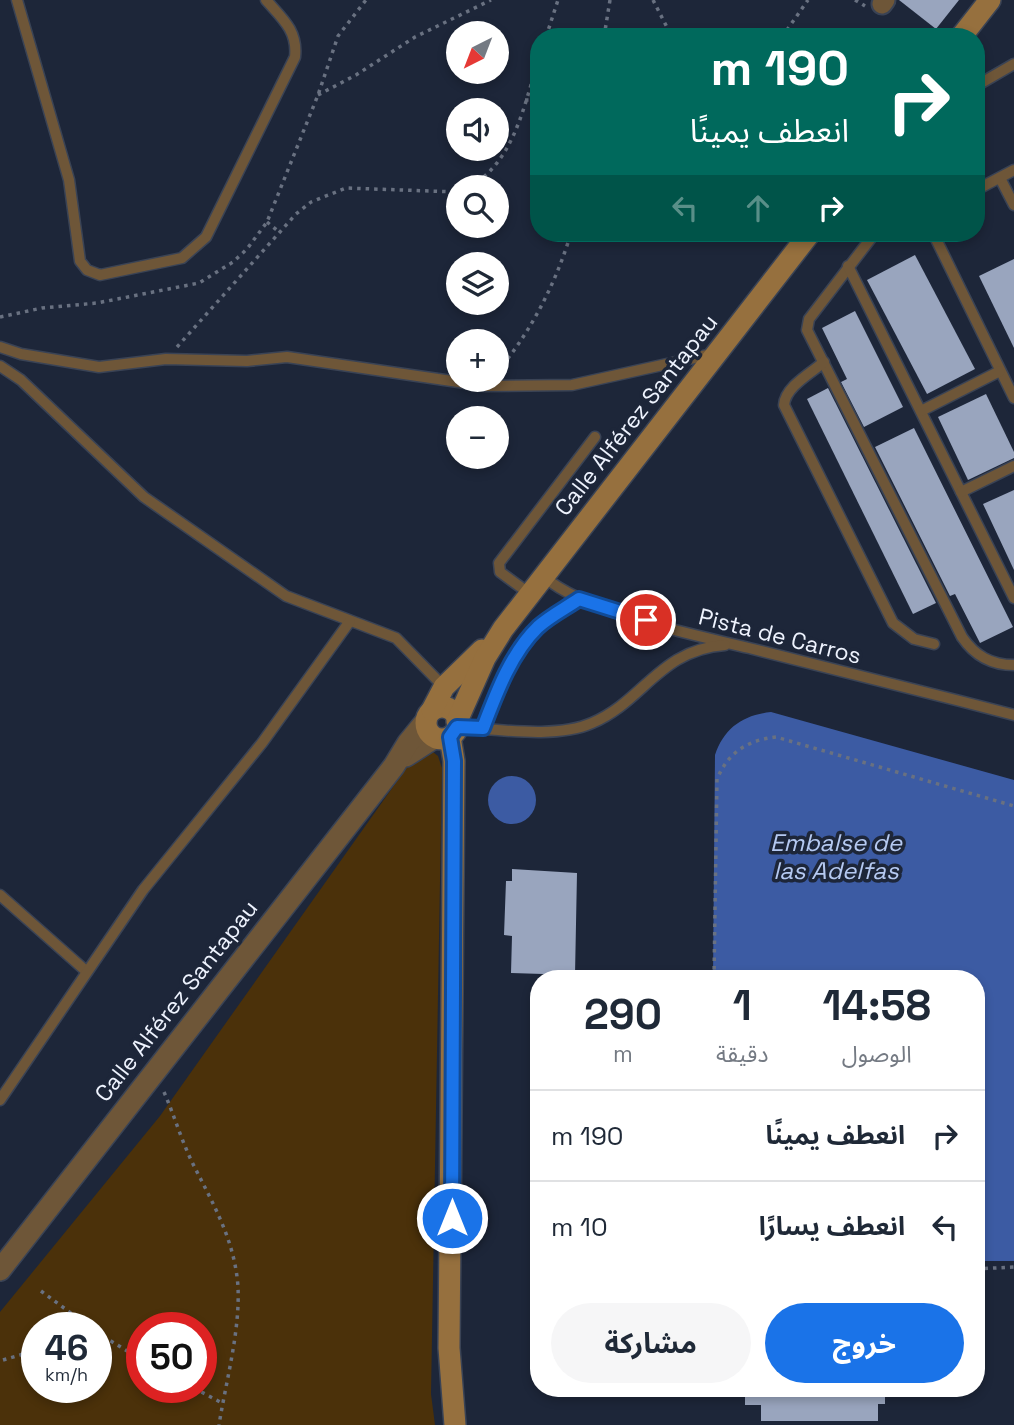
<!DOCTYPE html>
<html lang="ar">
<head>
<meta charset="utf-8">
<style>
  body { margin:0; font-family:"Space Grotesk","Noto Sans Arabic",sans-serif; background:#f6f6f7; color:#1f2937; direction:rtl; height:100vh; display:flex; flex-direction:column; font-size:26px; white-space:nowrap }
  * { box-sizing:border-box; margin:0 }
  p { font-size:23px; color:#747a83 }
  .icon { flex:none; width:38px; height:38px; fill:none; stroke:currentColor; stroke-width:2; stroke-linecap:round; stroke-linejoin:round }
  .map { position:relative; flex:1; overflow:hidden; direction:ltr }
  .details { position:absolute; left:530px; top:970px; width:455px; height:427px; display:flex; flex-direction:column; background:#fff; border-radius:28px; box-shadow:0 4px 10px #0003; direction:rtl }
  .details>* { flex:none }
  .hud { position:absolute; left:530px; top:28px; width:455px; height:214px; border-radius:28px; box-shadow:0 4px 10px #0003; direction:rtl; background:#00695c; color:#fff; overflow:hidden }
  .needle { width:46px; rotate:222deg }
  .fabs { position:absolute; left:446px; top:21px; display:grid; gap:14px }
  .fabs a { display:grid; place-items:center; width:63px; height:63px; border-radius:50%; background:#fff; box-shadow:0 4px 10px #0003; font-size:35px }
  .speed { position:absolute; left:21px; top:1312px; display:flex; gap:14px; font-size:35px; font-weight:700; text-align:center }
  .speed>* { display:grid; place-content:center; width:91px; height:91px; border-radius:50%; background:#fff; box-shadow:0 4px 10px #0003; line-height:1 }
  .speed small { font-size:18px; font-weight:400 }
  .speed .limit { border:10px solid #d22; background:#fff; color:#111 }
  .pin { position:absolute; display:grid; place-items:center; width:60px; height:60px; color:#fff; margin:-30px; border:4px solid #fff; border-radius:50%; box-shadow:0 2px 7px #0007 }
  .me { position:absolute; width:77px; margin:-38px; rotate:0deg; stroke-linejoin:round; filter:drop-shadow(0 0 5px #0008) }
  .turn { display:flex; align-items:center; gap:24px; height:147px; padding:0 21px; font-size:32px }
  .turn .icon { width:91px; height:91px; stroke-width:2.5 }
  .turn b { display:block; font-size:49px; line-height:60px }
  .lanes { display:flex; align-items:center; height:66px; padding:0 21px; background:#0003; justify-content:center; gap:35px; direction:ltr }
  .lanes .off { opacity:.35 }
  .eta { display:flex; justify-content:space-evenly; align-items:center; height:119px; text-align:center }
  .eta b { font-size:42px; font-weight:700; line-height:49px }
  .primary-button { display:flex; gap:14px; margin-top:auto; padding:14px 21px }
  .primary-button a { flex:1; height:80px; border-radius:42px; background:#1a73e8; color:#fff; font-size:28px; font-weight:700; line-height:80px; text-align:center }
  .primary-button a+a { background:#f6f6f7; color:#1f2937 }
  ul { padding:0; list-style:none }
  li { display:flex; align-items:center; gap:21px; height:91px; padding:0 21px; border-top:2px solid #e0e1e3 }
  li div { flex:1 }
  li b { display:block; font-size:26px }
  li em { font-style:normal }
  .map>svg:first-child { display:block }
  .green { fill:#4b310a; fill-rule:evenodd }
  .water { fill:#3c5ba3 }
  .building { fill:#99a5be }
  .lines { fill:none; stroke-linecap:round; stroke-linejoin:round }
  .service-casing { stroke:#3a4355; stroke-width:13 }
  .minor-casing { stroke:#3a4355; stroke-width:23 }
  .tertiary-casing { stroke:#3a4355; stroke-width:24 }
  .secondary-casing { stroke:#3a4355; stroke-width:24 }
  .path { stroke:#697181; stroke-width:3.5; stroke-dasharray:3.5 5; stroke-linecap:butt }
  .service { stroke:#6e5638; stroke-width:10 }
  .minor { stroke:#6e5638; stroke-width:19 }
  .tertiary { stroke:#6e5638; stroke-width:21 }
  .secondary { stroke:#96703e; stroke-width:21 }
  .route-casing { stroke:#114b97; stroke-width:18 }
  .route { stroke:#1a73e8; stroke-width:12 }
  .labels { text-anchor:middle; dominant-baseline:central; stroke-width:7; stroke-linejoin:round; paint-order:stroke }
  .street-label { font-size:23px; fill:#eef3fe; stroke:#1d2639 }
  .water-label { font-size:24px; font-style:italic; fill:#b5c9f1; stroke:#1d2639 }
</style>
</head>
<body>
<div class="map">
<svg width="1014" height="1425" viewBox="0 0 1014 1425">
  <rect width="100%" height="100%" fill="#1d2639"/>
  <!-- green -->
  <path class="green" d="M 433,752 L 438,756 L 442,768 L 431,1394 L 435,1425 L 0,1425 L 0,1312 L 160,1116 L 412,760 ZM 37,1328 L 96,1328 L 96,1388 L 37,1388 ZM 142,1328 L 201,1328 L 201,1388 L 142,1388 Z"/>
  <!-- water -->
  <g class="water">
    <path d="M 771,712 L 1014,780 L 1014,1261 L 977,1261 L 976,978 L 713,978 L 715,755 C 724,728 743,715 771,712 Z"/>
    <circle cx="512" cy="800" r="24"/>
  </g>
  <!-- building -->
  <g class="building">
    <path d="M 899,0 L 959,0 L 936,29 Z"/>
    <path d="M 915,255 L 975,369 L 927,394 L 867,280 Z"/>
    <path d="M 1014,259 L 1014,348 L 979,276 Z"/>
    <path d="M 855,311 L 903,407 L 864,427 L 841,382 L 847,379 L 822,328 Z"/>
    <path d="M 828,388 L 936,603 L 913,614 L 807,399 Z"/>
    <path d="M 986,394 L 1014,452 L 1014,458 L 968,480 L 938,417 Z"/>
    <path d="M 914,428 L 1013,627 L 980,643 L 955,594 L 950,596 L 875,447 Z"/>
    <path d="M 1014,490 L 1014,570 L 983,504 Z"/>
    <path d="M 512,869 L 577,873 L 575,975 L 511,973 L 512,936 L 504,935 L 506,881 L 512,881 Z"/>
    <path d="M 745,1388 L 885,1388 L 885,1404 L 878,1404 L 878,1421 L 761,1421 L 761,1405 L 745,1405 Z"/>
  </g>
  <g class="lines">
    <defs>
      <g id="service">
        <path d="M 17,0 L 69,180 L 80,261 L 87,270 L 100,275 L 182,258 L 206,237 L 295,57 C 298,31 282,18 266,0"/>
        <path d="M 976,86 L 1014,64"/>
        <path d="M 1000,178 L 1014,205"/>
        <path d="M 976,190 L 1014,170"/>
        <path d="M 875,233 L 809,319 L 807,330 L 962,637 C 975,656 991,665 1014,665"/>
        <path d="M 933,233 L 1014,398"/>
        <path d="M 848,266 L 1014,598"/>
        <path d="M 0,347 L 21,354 L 99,367 L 166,359 L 247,361 L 287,357 L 486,386 L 572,385 L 712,354"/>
        <path d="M 824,362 C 811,373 785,387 784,405 L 893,623 L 914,639 L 934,644"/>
        <path d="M 0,366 L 21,380 L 144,497 L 286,596 L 396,638 L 444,687"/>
        <path d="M 921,411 L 1000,371"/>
        <path d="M 961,492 L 1014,466"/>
        <path d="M 544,577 C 589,614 691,634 749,648 C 838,670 926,692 1014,715"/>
        <path d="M 530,594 L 500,572 L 499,563 L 595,437"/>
        <path d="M 457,727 C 497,729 556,739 592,723 C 644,701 659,650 725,645"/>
        <path d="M 483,728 C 496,694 511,653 539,627 C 550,616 566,608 579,599"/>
        <path d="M 0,895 L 86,971"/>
        <path d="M 0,1100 L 143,890 L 262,743 L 350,621"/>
      </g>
      <path id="minor" d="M 882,4 L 885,0"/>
      <g id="tertiary">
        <path d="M 406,756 L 434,738"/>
        <path d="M 0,1270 L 394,766 L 408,743 L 426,721"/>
      </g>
      <g id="secondary">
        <path d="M 961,37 L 990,0"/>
        <circle cx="442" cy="723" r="16"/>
        <path d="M 432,710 L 444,687 L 482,650"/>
        <path d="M 457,721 L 485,658 L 503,629 L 810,233"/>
        <path d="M 450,737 L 454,761 L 449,1348 L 455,1425"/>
      </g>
    </defs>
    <!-- service casing -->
    <use href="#service" class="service-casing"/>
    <!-- minor casing -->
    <use href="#minor" class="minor-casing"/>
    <!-- tertiary casing -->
    <use href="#tertiary" class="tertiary-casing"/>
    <!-- secondary casing -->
    <use href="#secondary" class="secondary-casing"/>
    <!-- path -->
    <g class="path">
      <path d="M 653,0 L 672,37"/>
      <path d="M 855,0 L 865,6"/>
      <path d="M 546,37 L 558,0"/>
      <path d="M 604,37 L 610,0"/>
      <path d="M 661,37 L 669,30"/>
      <path d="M 782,37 L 808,0"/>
      <path d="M 318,95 L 356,75 L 415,37 L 491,0"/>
      <path d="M 525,100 L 539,100"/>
      <path d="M 470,187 C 515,160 524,105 539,58"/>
      <path d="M 267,222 L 279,232"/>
      <path d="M 0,317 L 42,308 L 97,303 L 199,283 L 233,262 L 247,249 L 267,222 L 318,95 L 338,36 L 366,0"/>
      <path d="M 177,347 L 296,214 L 311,202 L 346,188 L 458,192"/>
      <path d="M 497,372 C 531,332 556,283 571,233"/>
      <path d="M 714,978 L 717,779 C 728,753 747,740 776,737 L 1014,806"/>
      <path d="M 164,1092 C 174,1115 181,1139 192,1162 C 212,1202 235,1240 238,1287 C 240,1332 226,1381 219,1425"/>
      <path d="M 976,1269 L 1014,1267"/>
      <path d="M 41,1291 L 91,1328"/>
      <path d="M 96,1332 L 142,1360"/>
      <path d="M 3,1360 L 37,1350"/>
      <path d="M 194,1388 L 222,1403"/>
    </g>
    <!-- service -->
    <use href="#service" class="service"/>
    <!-- minor -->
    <use href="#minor" class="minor"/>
    <!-- tertiary -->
    <use href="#tertiary" class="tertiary"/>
    <!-- secondary -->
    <use href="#secondary" class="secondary"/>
  </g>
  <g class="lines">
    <defs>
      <path id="route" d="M 452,1218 L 454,761 L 450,737 L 457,727 L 483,728 C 496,694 511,653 538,627 C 550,616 566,608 579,599 L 646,620"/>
    </defs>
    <!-- route casing -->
    <use href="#route" class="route-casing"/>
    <!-- route -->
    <use href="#route" class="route"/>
  </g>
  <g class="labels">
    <!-- street labels -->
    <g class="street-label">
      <text transform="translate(636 415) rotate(-52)">Calle Alférez Santapau</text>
      <text transform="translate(780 636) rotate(14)">Pista de Carros</text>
      <text transform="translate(176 1001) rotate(-52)">Calle Alférez Santapau</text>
    </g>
    <!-- water labels -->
    <g class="water-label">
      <text x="836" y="842">Embalse de<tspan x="836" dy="28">las Adelfas</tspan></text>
    </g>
  </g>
</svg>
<div class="fabs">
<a><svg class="needle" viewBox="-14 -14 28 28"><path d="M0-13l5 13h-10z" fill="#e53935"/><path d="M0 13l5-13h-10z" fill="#747a83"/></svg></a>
<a><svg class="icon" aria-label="sound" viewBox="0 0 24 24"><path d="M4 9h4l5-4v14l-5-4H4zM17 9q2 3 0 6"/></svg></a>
<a><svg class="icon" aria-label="search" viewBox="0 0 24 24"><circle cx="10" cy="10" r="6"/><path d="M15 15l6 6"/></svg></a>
<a><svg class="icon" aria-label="layers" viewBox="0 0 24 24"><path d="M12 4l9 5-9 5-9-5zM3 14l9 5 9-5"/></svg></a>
<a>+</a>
<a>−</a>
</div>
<div class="speed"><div>46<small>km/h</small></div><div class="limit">50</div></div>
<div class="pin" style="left:646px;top:620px;background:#d93025"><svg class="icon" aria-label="arrive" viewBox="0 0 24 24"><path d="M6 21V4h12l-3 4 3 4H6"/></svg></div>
<svg class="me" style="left:452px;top:1218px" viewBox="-20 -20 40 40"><circle r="17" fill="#1a73e8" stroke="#fff" stroke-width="3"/><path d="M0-11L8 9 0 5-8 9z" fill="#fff"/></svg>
<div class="hud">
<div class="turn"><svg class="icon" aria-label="right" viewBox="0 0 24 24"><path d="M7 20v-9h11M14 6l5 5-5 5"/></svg><div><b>190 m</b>انعطف يمينًا</div></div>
<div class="lanes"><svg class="icon off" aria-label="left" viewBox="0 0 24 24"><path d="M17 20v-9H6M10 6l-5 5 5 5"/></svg><svg class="icon off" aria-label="ahead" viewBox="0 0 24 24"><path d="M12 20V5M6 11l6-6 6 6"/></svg><svg class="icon" aria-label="right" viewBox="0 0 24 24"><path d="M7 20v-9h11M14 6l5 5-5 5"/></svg></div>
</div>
<section class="details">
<div class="eta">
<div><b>14:58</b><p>الوصول</p></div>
<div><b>1</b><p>دقيقة</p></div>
<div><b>290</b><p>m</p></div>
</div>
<ul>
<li><svg class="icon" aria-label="right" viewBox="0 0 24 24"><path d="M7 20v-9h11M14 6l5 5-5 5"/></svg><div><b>انعطف يمينًا</b></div><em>190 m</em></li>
<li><svg class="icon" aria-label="left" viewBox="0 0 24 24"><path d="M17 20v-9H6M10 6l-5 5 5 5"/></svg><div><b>انعطف يسارًا</b></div><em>10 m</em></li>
</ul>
<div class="primary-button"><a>خروج</a><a>مشاركة</a></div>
</section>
</div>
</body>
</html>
